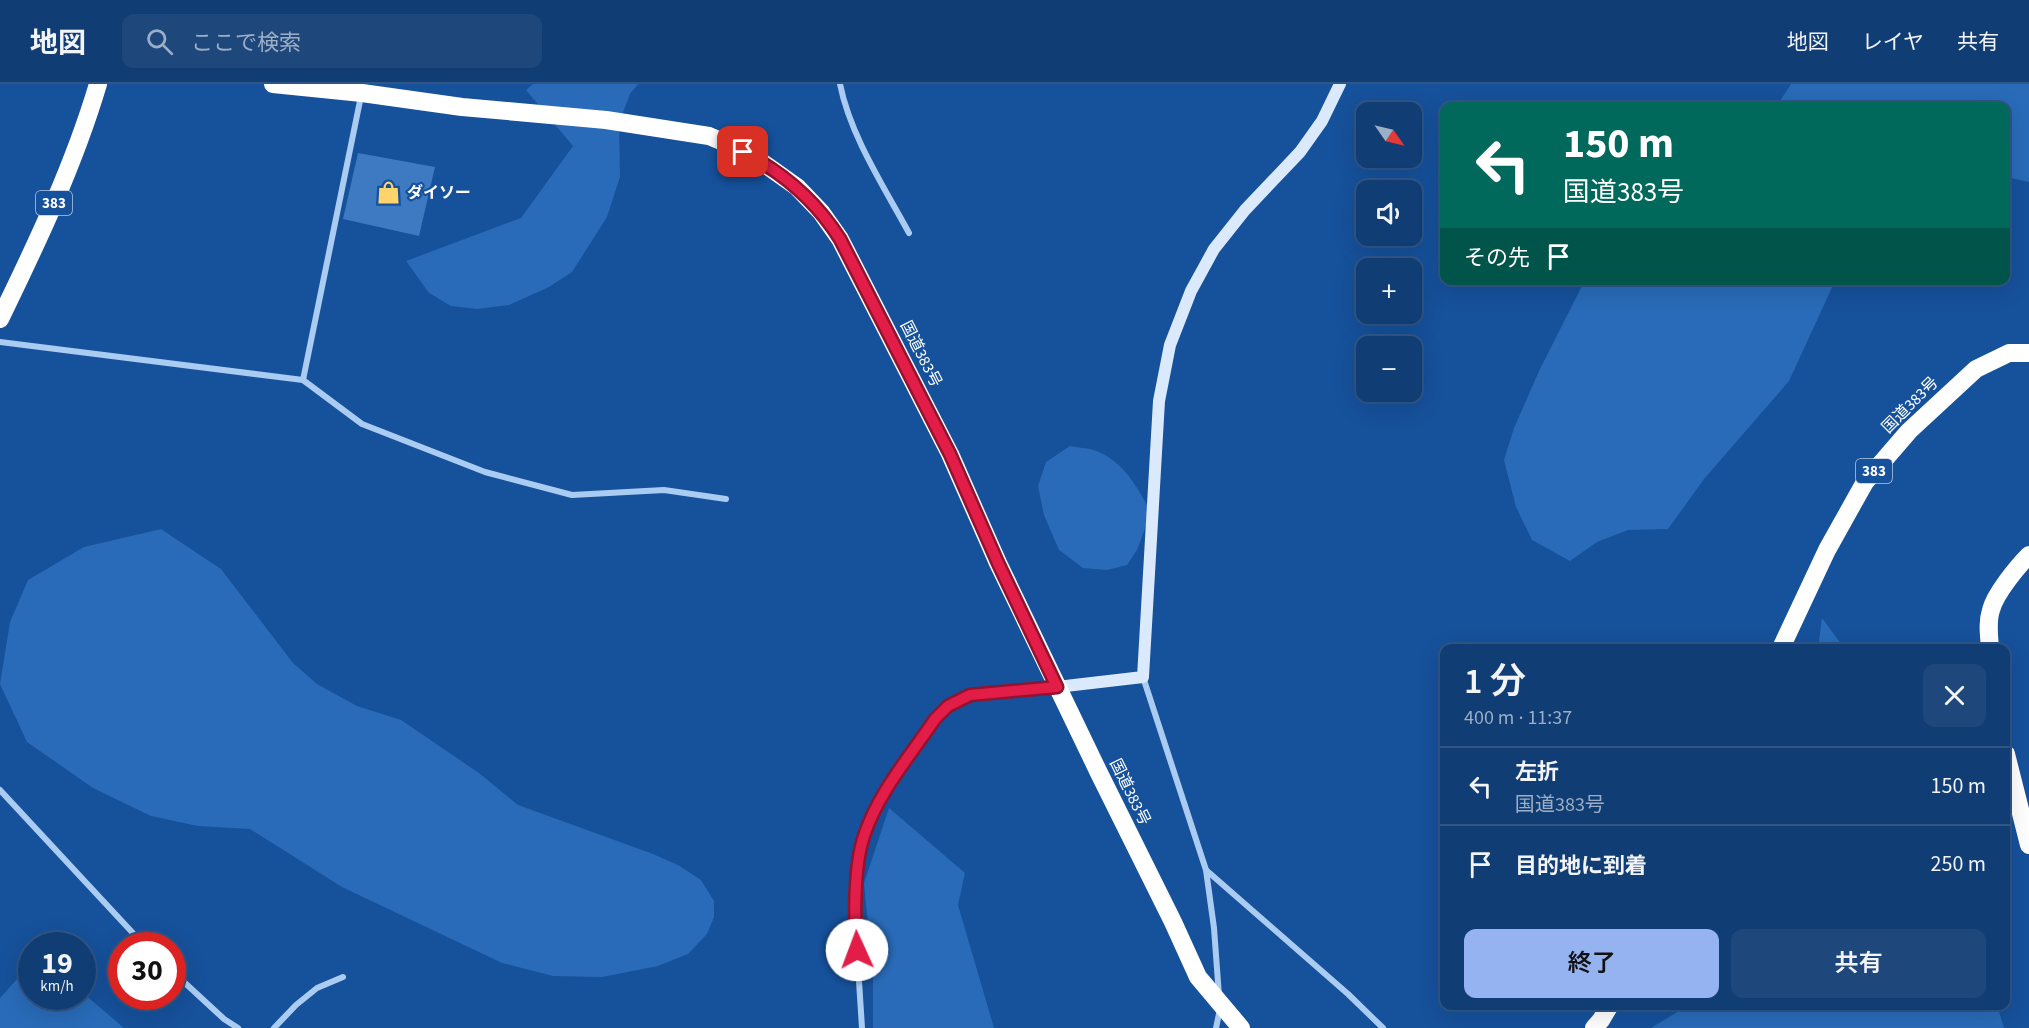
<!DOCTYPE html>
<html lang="ja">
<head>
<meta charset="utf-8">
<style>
  body { margin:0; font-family:"Source Sans 3","Noto Sans JP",sans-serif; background:#1e487c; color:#f1f3f6; height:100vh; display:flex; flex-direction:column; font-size:22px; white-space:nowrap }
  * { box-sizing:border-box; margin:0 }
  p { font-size:20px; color:#9caec5 }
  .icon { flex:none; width:33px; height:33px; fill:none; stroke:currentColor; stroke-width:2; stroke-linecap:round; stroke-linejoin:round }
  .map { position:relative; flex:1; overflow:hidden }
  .details { position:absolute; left:1440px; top:560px; width:570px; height:366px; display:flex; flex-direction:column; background:#103d74; border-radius:12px; box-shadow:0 6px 24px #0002,0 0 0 2px #305686 }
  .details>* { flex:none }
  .top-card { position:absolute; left:1440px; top:18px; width:570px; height:183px; border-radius:12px; box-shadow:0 6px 24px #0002,0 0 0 2px #305686; background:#00695c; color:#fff; overflow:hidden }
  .needle { width:39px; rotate:124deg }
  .controls { position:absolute; left:1356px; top:18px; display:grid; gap:12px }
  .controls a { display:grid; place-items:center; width:66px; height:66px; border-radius:12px; background:#103d74; box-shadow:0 6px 24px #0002,0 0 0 2px #305686; font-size:30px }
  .speed { position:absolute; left:18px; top:848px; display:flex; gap:12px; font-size:30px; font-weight:700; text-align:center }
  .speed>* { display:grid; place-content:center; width:78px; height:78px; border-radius:50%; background:#103d74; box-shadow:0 6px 24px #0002,0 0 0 2px #305686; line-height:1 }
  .speed small { font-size:15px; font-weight:400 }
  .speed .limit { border:9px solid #d22; background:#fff; color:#111 }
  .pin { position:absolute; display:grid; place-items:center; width:51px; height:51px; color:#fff; margin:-26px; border-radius:12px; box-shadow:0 3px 9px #0006 }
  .me { position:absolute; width:66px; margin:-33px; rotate:358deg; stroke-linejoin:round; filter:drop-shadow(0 0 4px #0008) }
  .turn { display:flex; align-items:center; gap:21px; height:126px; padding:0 24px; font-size:27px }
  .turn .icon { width:78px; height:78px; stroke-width:2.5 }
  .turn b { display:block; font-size:42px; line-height:51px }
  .then { display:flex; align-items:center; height:57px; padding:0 24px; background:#0003; gap:12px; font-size:22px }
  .round { display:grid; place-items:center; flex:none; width:63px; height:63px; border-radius:12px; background:#1e487c }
  .headline { display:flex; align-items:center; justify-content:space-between; height:102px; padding:0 24px }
  h1 { font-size:36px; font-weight:600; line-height:45px }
  .primary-button { display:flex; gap:12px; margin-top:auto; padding:12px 24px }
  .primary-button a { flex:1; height:69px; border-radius:12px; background:#95b2f1; color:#111; font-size:24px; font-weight:600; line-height:69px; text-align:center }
  .primary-button a+a { background:#1e487c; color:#f1f3f6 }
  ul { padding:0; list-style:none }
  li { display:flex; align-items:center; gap:18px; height:78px; padding:0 24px; border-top:2px solid #305686 }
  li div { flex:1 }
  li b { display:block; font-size:22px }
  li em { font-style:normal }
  header { display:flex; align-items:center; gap:36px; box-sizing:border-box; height:84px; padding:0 30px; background:#103d74; border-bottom:2px solid #305686 }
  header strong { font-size:28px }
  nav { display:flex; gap:33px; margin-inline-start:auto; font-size:21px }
  .search { width:420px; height:54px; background:#1e487c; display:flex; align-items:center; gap:15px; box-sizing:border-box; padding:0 21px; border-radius:12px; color:#9caec5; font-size:22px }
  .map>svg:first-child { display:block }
  .green { fill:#296bb8 }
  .building { fill:#3e7ac1 }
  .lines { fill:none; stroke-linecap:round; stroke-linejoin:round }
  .street { stroke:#abccf2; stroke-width:6 }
  .secondary { stroke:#dae9fc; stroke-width:12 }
  .highway { stroke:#fff; stroke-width:18 }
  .route-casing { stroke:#92132f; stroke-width:15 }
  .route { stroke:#e11d48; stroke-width:10 }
  .labels { text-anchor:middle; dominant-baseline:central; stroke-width:4.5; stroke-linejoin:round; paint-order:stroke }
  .shield { fill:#16519b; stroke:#b9cbe1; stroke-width:1.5 }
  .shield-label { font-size:15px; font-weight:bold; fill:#fff }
  .poi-label { font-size:16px; font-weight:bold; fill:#fff; stroke:#16519b; text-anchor:start }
  .street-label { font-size:16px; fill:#fff; stroke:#16519b }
</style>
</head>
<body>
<header>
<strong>地図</strong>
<div class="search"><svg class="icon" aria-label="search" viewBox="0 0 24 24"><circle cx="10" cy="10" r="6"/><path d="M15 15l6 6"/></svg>ここで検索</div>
<nav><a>地図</a><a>レイヤ</a><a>共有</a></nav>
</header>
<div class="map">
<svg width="2029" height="944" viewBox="0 0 2029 944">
  <rect width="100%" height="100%" fill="#16519b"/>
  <!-- green -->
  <g class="green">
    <path d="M 533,0 L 638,0 L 630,10 L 619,39 L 620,93 L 607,133 L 572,188 L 549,203 L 509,221 L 477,225 L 451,222 L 429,209 L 406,177 L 521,134 L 573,62 L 526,6 Z"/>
    <path d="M 1791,0 L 2029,0 L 2029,98 L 2006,93 L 2006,22 L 1772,22 L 1780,17 Z"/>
    <path d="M 1585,196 L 1835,197 L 1789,297 L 1704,395 L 1668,445 L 1628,446 L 1597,458 L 1570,477 L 1532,456 L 1516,423 L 1504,376 L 1514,344 L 1539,287 Z"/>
    <path d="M 1070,362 C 1079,364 1091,364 1099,368 C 1125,380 1137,403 1151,428 L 1137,466 L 1127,481 L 1107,486 L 1083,484 L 1059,466 L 1044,431 L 1038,402 L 1046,378 Z"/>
    <path d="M 161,445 L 221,485 L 293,579 L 317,600 L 357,622 L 401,636 L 479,689 L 518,721 L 653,770 L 678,781 L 701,796 L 714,817 L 714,833 L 707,850 L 688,870 L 658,882 L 602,893 L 553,892 L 502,879 L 342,803 L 250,745 L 198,742 L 151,732 L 93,704 L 27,658 L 0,600 L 10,538 L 28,496 L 84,463 Z"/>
    <path d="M 1822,534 L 1844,564 L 1818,564 Z"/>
    <path d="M 889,724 L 965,789 L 958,821 L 994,944 L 873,944 L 873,893 L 864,799 Z"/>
    <path d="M 31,893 L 32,912 L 82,912 L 83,909 L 124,944 L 0,944 L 0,914 L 18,894 Z"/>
    <path d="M 1692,921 L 1997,921 L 2004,944 L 1651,944 L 1684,924 Z"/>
  </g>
  <!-- building -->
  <path class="building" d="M 358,69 L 435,83 L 419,152 L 343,135 Z"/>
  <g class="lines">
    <!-- street -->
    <g class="street">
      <path d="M 840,0 C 850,51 884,103 909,149"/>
      <path d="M 0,258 L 303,296 L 362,340 L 485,388 L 572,411 L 664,406 L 726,415"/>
      <path d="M 303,296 L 361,12"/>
      <path d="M 1143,593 L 1206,786 L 1214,844 L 1219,912"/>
      <path d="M 0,706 L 144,861"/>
      <path d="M 1206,786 L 1348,910 L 1383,944"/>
      <path d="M 172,887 L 224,935 L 238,944"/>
      <path d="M 274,944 L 296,921 L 317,904 L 343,893"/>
      <path d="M 862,944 L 856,850 L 857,789 L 863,754 L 877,722 L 935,635 L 948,622 L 970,611 L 1054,604"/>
      <path d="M 1216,944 L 1220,925"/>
    </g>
    <!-- secondary -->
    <path class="secondary" d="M 1057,603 L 1143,593 L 1159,317 L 1170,261 L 1191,207 L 1214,165 L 1245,126 L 1300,68 L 1322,37 L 1340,0"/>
    <!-- highway -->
    <g class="highway">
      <path d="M 273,0 L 362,9 L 462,23 L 606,36 L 709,52 L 728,60 L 759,76 L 797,103 L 821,128 L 840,155 L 950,370 L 998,479 L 1099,689 L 1173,838 L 1198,893 L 1241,944"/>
      <path d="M 0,235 C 37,159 74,81 98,0"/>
      <path d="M 1781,564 L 1827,466 L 1865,398 L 1909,347 L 1976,285 L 2009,269 L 2029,269"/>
      <path d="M 1990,564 C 1989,551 1987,538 1991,526 C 1995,510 2017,483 2029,471"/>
      <path d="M 2006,670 L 2029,761"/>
      <path d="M 1594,944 L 1601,936 L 1610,921"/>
    </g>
  </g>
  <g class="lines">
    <defs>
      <path id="route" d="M 743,68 C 784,89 816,117 840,155 L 950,370 L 998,479 L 1057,603 L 970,611 L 948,622 L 935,635 C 910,672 878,709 864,752 C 854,781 854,835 857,866"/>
    </defs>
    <!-- route casing -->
    <use href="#route" class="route-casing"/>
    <!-- route -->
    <use href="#route" class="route"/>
  </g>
  <!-- icons -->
  <defs>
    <symbol id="shop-bare" viewBox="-9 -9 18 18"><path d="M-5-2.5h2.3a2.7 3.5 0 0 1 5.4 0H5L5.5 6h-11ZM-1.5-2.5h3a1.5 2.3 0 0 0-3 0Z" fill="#ffd46c" stroke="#16519b" stroke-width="2.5" paint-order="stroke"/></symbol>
  </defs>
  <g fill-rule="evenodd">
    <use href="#shop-bare" x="372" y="92" width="33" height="33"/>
  </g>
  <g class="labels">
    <!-- shield labels -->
    <g class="shield">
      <rect x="36" y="107" width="36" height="24" rx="4.5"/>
      <rect x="1856" y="375" width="36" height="24" rx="4.5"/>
    </g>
    <g class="shield-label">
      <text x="54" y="119">383</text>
      <text x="1874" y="387">383</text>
    </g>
    <!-- poi labels -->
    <g class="poi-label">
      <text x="407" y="109">ダイソー</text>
    </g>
    <!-- street labels -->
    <g class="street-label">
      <text transform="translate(921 270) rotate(63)">国道383号</text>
      <text transform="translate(1910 321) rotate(-45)">国道383号</text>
      <text transform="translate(1130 708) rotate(64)">国道383号</text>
    </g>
  </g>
</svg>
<div class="controls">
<a><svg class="needle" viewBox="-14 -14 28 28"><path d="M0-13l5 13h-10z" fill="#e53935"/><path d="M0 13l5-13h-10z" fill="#9caec5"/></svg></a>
<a><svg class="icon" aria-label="sound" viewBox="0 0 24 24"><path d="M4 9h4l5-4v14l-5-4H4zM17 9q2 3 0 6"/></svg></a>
<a>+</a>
<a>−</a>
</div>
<div class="speed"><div>19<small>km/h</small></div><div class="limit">30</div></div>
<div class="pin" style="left:743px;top:68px;background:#d93025"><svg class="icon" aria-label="arrive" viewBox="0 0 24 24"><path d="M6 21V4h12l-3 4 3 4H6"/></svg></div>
<svg class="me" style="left:857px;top:866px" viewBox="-20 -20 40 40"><circle r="19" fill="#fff"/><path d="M0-13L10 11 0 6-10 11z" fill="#e11d48"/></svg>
<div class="top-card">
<div class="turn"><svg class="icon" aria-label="left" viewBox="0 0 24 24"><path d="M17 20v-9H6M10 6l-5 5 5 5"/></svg><div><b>150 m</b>国道383号</div></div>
<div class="then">その先<svg class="icon" aria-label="arrive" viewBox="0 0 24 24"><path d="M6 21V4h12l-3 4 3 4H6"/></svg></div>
</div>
<section class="details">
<div class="headline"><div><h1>1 分</h1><p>400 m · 11:37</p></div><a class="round"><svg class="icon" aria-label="close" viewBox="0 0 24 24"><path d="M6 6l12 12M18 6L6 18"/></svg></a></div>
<ul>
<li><svg class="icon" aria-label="left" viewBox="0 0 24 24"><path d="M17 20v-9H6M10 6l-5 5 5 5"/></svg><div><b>左折</b><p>国道383号</p></div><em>150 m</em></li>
<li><svg class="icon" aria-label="arrive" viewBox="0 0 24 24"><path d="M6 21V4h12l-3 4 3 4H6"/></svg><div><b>目的地に到着</b></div><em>250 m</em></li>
</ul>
<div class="primary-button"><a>終了</a><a>共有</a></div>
</section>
</div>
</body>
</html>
